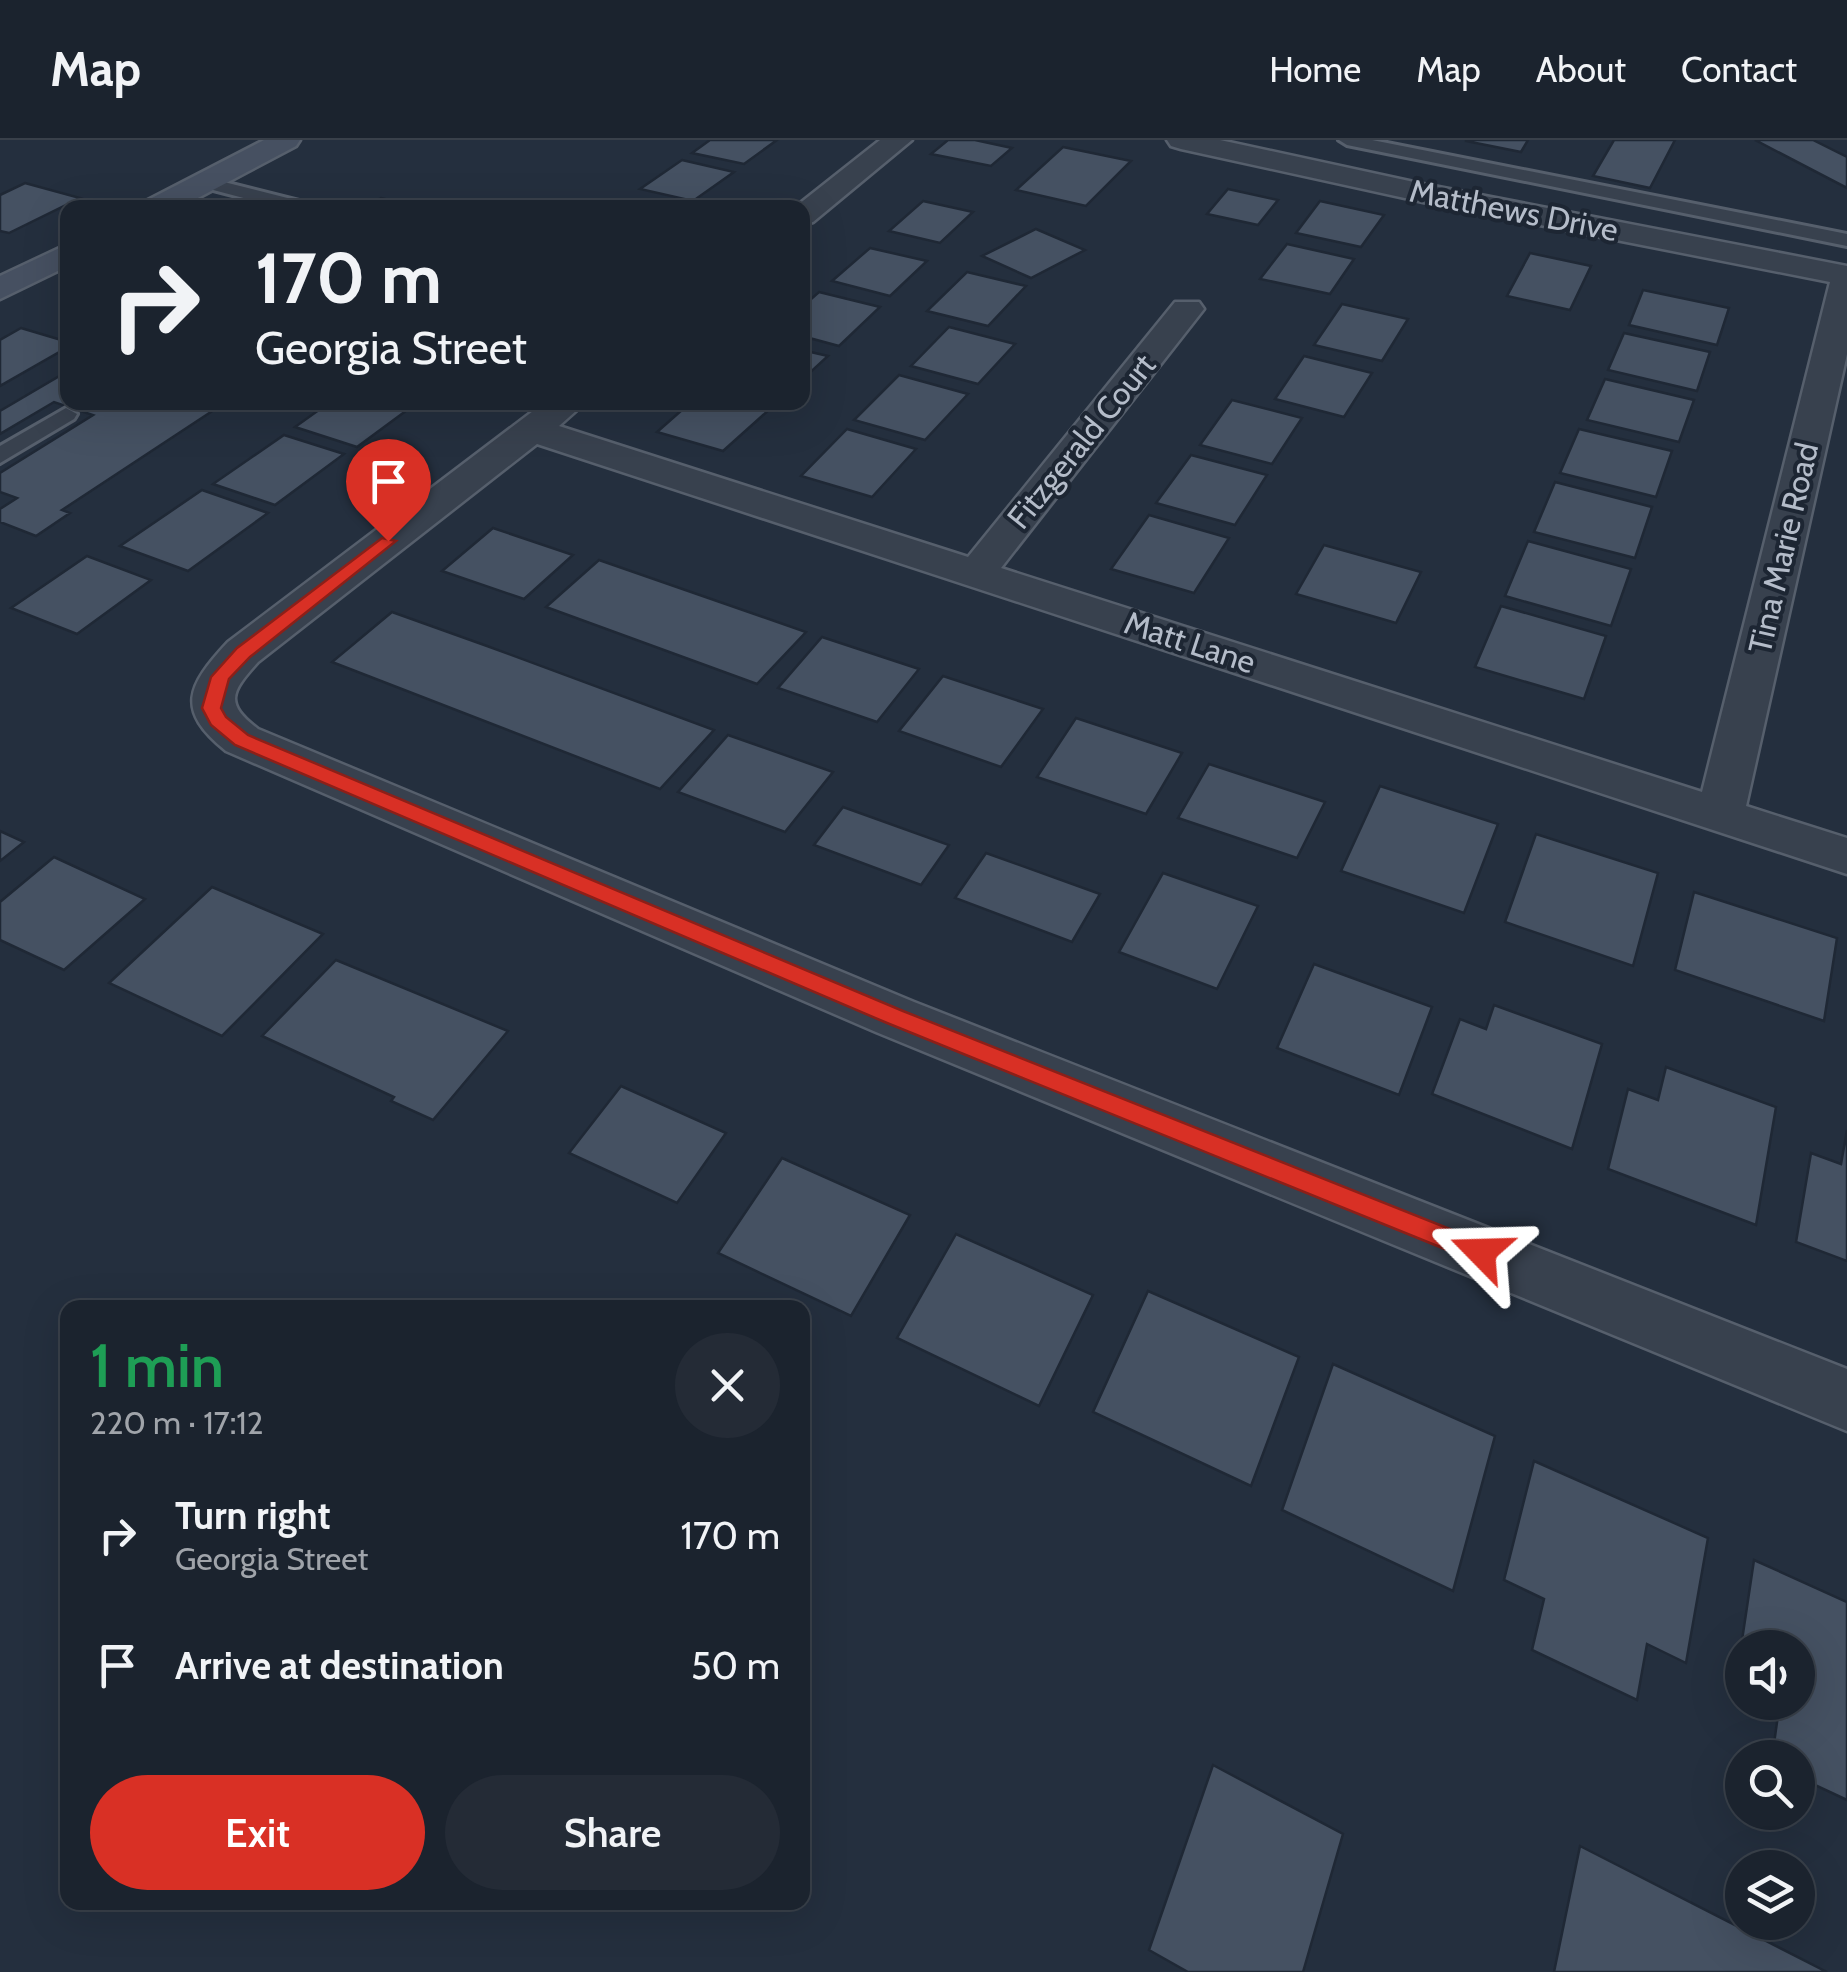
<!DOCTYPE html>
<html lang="en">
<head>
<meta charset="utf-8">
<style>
  body { margin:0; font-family:Cabin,sans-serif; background:#242b36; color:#f1f3f6; height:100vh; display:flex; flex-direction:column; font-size:38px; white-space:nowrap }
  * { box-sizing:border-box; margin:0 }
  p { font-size:32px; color:#a0a4aa }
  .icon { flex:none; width:55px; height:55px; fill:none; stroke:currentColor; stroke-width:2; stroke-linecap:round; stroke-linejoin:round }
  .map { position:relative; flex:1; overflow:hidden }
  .side { position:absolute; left:60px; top:1160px; width:750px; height:610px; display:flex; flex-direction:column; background:#1b232e; border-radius:20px; box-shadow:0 10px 40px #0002,0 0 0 2px #39404a }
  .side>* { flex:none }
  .guide { position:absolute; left:60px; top:60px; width:750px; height:210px; border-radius:20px; box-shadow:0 10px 40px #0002,0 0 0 2px #39404a; background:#1b232e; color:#f1f3f6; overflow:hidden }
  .fabs { position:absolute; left:1725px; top:1490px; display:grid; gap:20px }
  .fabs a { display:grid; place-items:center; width:90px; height:90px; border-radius:50%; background:#1b232e; box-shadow:0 10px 40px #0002,0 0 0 2px #39404a; font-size:50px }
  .pin { position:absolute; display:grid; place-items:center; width:85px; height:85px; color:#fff; margin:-102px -42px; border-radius:50% 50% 50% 0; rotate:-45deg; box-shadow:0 0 10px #0007 }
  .pin .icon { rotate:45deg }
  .me { position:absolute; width:110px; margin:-55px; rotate:292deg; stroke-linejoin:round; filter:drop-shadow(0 0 8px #0008) }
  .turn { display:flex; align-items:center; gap:35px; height:210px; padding:0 30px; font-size:45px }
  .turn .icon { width:130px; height:130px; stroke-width:2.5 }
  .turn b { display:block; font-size:70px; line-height:85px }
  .round { display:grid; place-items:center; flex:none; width:105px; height:105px; border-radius:52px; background:#242b36 }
  .summary { display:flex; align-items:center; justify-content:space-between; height:170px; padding:0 30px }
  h1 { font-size:60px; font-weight:600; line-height:75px; color:#1e9e55 }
  .primary-button { display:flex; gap:20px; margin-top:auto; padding:20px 30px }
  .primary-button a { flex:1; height:115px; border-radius:60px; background:#d93025; color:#fff; font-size:40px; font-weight:600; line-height:115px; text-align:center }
  .primary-button a+a { background:#242b36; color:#f1f3f6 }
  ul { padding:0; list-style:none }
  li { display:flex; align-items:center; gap:30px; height:130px; padding:0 30px }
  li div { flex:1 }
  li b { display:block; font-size:38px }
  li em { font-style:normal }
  header { display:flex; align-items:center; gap:60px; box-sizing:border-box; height:140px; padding:0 50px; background:#1b232e; border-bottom:2px solid #39404a }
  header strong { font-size:48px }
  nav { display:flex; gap:55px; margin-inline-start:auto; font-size:35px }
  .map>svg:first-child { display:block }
  .building { fill:#455162; stroke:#1f2835; stroke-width:2.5 }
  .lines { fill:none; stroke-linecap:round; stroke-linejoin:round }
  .lane-casing { stroke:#565f6c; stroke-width:6 }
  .street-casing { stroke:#565f6c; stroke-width:5 }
  .secondary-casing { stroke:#565f6c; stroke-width:5 }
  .lane { fill:#38414e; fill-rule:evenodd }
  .street { fill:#38414e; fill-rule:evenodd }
  .secondary { fill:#465061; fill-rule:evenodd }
  .route { fill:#d93025; stroke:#8d1f18; stroke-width:2.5 }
  .labels { text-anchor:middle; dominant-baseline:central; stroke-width:8; stroke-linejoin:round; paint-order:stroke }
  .far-street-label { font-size:32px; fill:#b4bcc9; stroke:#1d2633 }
</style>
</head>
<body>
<header>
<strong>Map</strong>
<nav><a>Home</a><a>Map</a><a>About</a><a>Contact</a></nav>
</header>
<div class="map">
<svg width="1847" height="1832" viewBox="0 0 1847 1832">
  <rect width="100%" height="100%" fill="#242f3e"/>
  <!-- building -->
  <g class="building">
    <path d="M 710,0 L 777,0 L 744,24 L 692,13 Z"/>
    <path d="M 948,0 L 975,0 L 1012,8 L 991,26 L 931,14 Z"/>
    <path d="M 1528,0 L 1521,12 L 1466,1 L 1466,0 Z"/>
    <path d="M 1614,0 L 1675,0 L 1650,48 L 1593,36 Z"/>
    <path d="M 1755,0 L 1813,0 L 1847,17 L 1847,48 Z"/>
    <path d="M 1063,7 L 1131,21 L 1086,66 L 1016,50 Z"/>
    <path d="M 682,20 L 734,32 L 693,61 L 640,49 Z"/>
    <path d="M 25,43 L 80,58 L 9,93 L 0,91 L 0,55 Z"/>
    <path d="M 1228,49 L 1278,60 L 1258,85 L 1207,74 Z"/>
    <path d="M 381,58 L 420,68 L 365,68 Z"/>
    <path d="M 923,61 L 973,72 L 940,103 L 889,91 Z"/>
    <path d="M 1320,61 L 1384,75 L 1361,107 L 1296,93 Z"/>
    <path d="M 1036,89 L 1085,110 L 1031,138 L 982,116 Z"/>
    <path d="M 1287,104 L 1354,119 L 1330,154 L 1260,139 Z"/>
    <path d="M 870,108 L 927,121 L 890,156 L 832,141 Z"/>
    <path d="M 1530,113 L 1591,126 L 1570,170 L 1507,156 Z"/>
    <path d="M 967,132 L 1026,146 L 988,186 L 927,171 Z"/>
    <path d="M 1643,150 L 1729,168 L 1717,205 L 1629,185 Z"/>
    <path d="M 819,152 L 880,167 L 839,206 L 802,196 L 802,167 Z"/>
    <path d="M 1342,164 L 1408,179 L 1382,221 L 1314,205 Z"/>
    <path d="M 949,187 L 1015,204 L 978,244 L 911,226 Z"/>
    <path d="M 21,188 L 68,202 L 68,207 L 0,246 L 0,200 Z"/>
    <path d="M 1624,193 L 1710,212 L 1697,251 L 1608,230 Z"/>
    <path d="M 802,210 L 828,216 L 802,240 Z"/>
    <path d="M 1304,216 L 1372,233 L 1344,277 L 1275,259 Z"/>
    <path d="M 68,231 L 68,262 L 226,262 L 62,370 L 70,373 L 36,396 L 0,382 L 0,369 L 17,358 L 0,352 L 0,333 L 93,275 L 54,262 L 0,294 L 0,271 Z"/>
    <path d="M 899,235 L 968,254 L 925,300 L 854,280 Z"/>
    <path d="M 1605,239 L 1694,260 L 1679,302 L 1587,280 Z"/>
    <path d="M 1232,260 L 1302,278 L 1272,324 L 1200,305 Z"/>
    <path d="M 330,262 L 418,262 L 357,307 L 295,287 Z"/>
    <path d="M 691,262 L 750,262 L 771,268 L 723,311 L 657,292 Z"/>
    <path d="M 847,289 L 916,309 L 872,357 L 801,336 Z"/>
    <path d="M 1579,289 L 1672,311 L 1656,357 L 1560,333 Z"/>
    <path d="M 284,295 L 344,314 L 275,365 L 213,344 Z"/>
    <path d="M 1191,315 L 1267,335 L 1235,385 L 1156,363 Z"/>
    <path d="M 1555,342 L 1652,367 L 1635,418 L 1534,392 Z"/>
    <path d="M 202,350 L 268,373 L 188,431 L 120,406 Z"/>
    <path d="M 1149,375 L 1229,398 L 1194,453 L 1111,429 Z"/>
    <path d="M 493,388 L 573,415 L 524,459 L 442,431 Z"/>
    <path d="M 1528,401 L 1631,429 L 1611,486 L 1505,456 Z"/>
    <path d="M 1324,405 L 1421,432 L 1396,483 L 1296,454 Z"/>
    <path d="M 87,416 L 151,440 L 77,494 L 11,468 Z"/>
    <path d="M 599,420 L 806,492 L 757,544 L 546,467 Z"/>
    <path d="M 1501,466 L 1606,496 L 1584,559 L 1475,527 Z"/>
    <path d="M 392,472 L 487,506 L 714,590 L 660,649 L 332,522 Z"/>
    <path d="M 822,497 L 919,529 L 877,582 L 778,548 Z"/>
    <path d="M 943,536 L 1043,569 L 1001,627 L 899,591 Z"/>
    <path d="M 1076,578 L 1182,613 L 1146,674 L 1037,637 Z"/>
    <path d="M 728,595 L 833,632 L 785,692 L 678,652 Z"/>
    <path d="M 1209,624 L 1325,662 L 1297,718 L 1178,678 Z"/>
    <path d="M 1380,646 L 1498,684 L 1464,773 L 1341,731 Z"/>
    <path d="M 843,667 L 949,705 L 921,745 L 814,705 Z"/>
    <path d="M 0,691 L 24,702 L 0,721 Z"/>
    <path d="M 1536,694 L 1658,733 L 1633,826 L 1505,782 Z"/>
    <path d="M 986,713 L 1100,754 L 1072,802 L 955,758 Z"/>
    <path d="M 54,717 L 145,759 L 64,830 L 0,800 L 0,762 Z"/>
    <path d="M 1163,733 L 1258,766 L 1217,849 L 1119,812 Z"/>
    <path d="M 212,747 L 323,794 L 222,896 L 109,843 Z"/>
    <path d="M 1694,752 L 1837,798 L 1824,881 L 1675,830 Z"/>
    <path d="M 336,820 L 508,891 L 433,980 L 391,961 L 394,957 L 262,896 Z"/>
    <path d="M 1314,824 L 1432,867 L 1399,955 L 1277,908 Z"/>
    <path d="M 1494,865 L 1602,904 L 1572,1009 L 1432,954 L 1460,879 L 1486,889 Z"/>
    <path d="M 1666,927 L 1776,967 L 1756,1085 L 1608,1029 L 1628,949 L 1658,960 Z"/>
    <path d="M 621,946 L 726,993 L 677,1063 L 569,1013 Z"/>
    <path d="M 1847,990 L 1847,1121 L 1796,1102 L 1811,1013 L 1841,1024 Z"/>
    <path d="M 782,1018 L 910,1075 L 851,1176 L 718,1113 Z"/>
    <path d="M 956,1094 L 1093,1155 L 1039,1266 L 897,1198 Z"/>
    <path d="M 1148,1151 L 1299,1217 L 1251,1346 L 1093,1272 Z"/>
    <path d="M 1333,1224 L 1495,1296 L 1453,1451 L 1282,1370 Z"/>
    <path d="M 1534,1321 L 1708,1398 L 1686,1523 L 1647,1504 L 1637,1560 L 1532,1510 L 1544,1459 L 1504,1440 Z"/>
    <path d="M 1754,1420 L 1847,1462 L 1847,1660 L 1798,1637 L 1798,1618 L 1772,1618 L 1779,1568 L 1767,1562 L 1798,1562 L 1798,1508 L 1742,1508 L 1742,1551 L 1735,1547 Z"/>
    <path d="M 1213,1625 L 1343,1694 L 1303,1832 L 1188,1832 L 1149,1810 Z"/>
    <path d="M 1580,1706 L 1827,1832 L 1554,1832 Z"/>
  </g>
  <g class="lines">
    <defs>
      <g id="lane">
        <path d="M 1339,0 L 1372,0 L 1847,94 L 1847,106 L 1347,5 Z"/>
        <path d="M 204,37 L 311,64 L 314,68 L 282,68 L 198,46 L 198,38 Z"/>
        <path d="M 66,268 L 77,274 L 74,279 L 0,323 L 0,306 Z"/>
      </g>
      <g id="street">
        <path d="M 880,0 L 912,0 L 813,82 L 802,85 L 802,68 L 794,68 Z"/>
        <path d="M 1167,0 L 1220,0 L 1423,44 L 1847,126 L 1847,214 L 1746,666 L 1847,698 L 1847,734 L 537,304 L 258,522 C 231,552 224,563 258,589 L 914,862 L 1847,1229 L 1847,1291 L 876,892 L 226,611 C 175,570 187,546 228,502 L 545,262 L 586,262 L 559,286 L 968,417 L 1175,162 L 1199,162 L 1204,169 L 1001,428 L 1702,652 L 1830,142 L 1423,62 L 1181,9 L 1171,6 Z"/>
      </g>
      <g id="secondary">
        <path d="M 264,0 L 300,0 L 296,6 L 179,68 L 140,68 L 144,62 Z"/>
        <path d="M 68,104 L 68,126 L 0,159 L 0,136 Z"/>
      </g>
    </defs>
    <!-- lane casing -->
    <use href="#lane" class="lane-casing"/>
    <!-- street casing -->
    <use href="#street" class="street-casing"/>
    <!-- secondary casing -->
    <use href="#secondary" class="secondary-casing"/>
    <!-- lane -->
    <use href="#lane" class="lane"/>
    <!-- street -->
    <use href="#street" class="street"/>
    <!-- secondary -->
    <use href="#secondary" class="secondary"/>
  </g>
  <!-- route -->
  <path class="route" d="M 382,398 L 396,401 L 250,517 L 229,539 L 221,568 L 226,577 L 248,595 L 903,871 L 1490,1105 L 1494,1112 L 1490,1120 L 1481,1124 L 1472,1120 L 887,883 L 235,605 L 211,585 L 202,568 L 211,537 L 237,508 Z"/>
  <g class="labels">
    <!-- far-street labels -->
    <g class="far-street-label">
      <text transform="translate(1514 70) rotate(11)">Matthews Drive</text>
      <text transform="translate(1081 301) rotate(-51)">Fitzgerald Court</text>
      <text transform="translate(1783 408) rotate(-77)">Tina Marie Road</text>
      <text transform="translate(1190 502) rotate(18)">Matt Lane</text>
    </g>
  </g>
</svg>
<div class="fabs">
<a><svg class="icon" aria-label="sound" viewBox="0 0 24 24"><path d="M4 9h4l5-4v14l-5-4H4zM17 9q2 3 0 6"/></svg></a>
<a><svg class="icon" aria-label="search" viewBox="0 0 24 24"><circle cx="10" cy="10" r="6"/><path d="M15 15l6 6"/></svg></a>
<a><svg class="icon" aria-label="layers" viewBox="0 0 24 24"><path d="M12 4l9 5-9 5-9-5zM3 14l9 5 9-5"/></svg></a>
</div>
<div class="pin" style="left:388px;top:401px;background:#d93025"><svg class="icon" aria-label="arrive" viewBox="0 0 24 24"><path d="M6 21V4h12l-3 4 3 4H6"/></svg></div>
<svg class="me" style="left:1481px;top:1112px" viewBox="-20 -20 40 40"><path d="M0-17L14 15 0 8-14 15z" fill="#d93025" stroke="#fff" stroke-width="4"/></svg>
<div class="guide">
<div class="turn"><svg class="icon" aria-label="right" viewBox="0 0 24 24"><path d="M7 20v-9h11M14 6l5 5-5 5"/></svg><div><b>170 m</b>Georgia Street</div></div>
</div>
<section class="side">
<div class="summary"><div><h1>1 min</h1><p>220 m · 17:12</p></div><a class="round"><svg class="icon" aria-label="close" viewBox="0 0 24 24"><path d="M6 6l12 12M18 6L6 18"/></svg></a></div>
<ul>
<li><svg class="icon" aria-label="right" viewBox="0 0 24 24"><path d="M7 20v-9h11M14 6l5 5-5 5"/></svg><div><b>Turn right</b><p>Georgia Street</p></div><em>170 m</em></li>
<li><svg class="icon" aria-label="arrive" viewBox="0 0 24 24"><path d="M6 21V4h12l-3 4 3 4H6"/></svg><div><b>Arrive at destination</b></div><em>50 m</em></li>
</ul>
<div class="primary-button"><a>Exit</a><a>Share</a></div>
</section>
</div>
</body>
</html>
